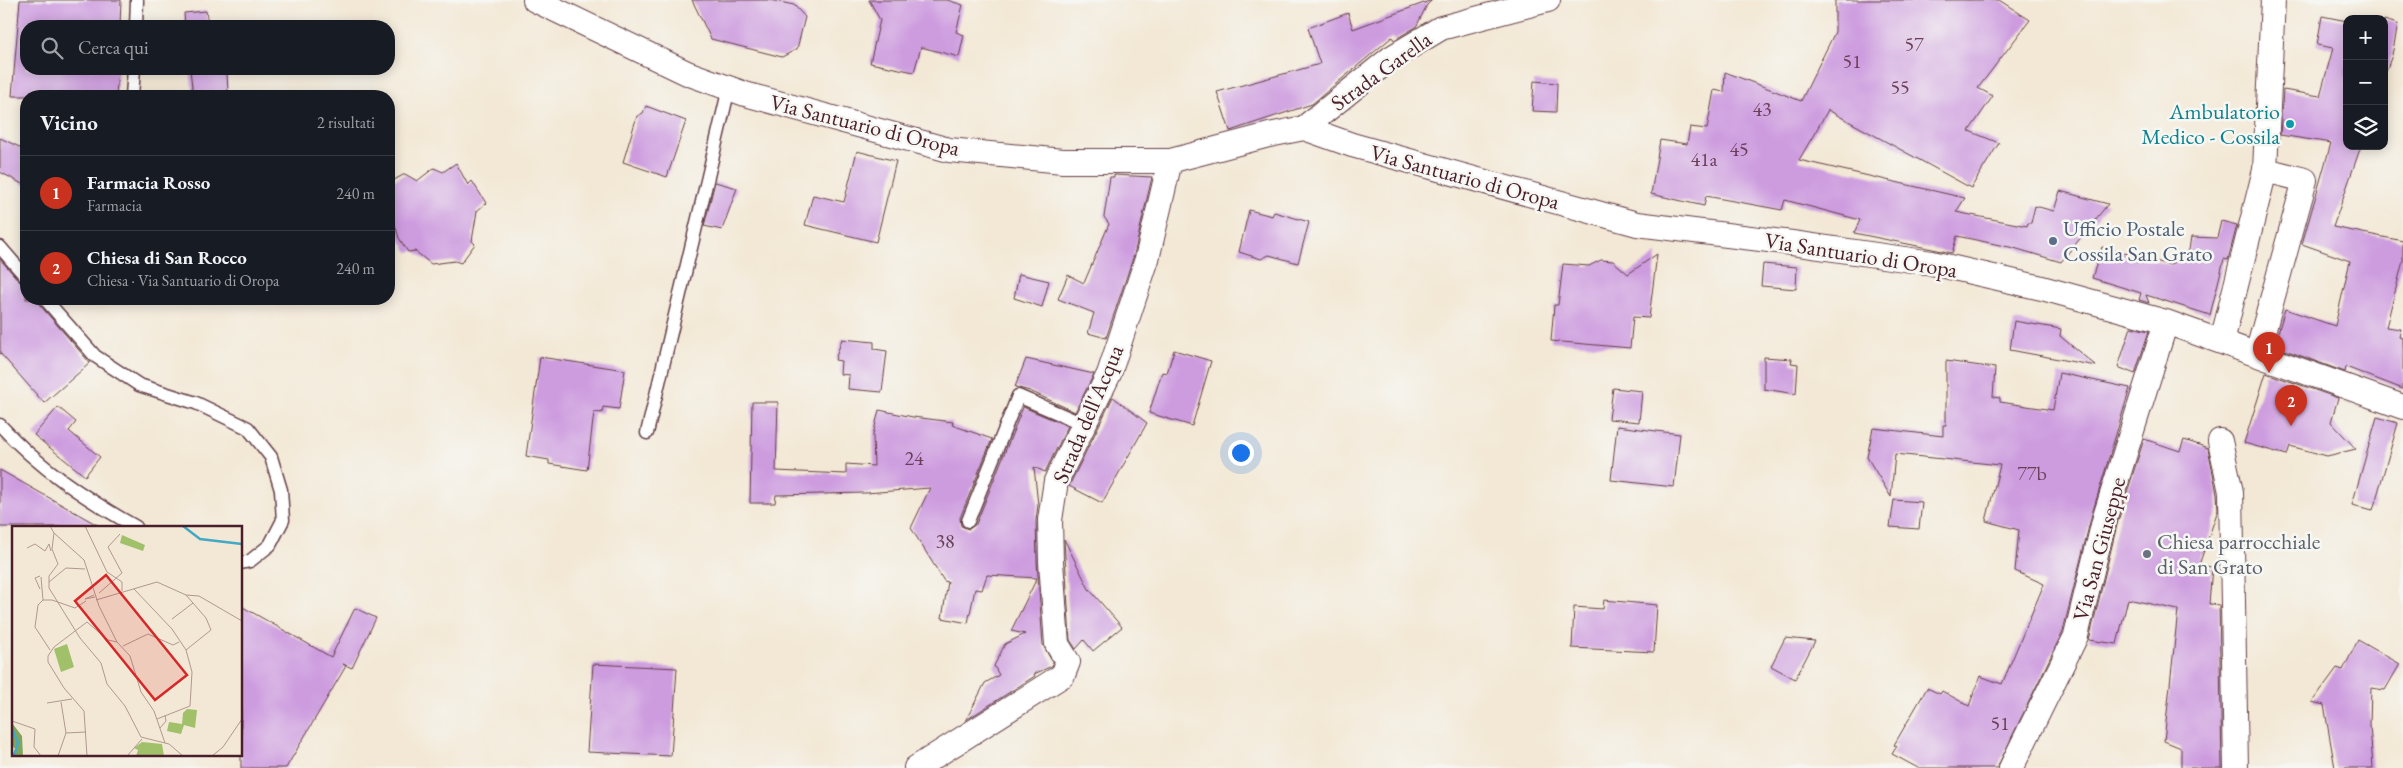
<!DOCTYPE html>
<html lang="it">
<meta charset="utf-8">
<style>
body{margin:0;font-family:"EB Garamond",serif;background:#20242c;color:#f1f3f6}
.controls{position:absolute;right:15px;top:15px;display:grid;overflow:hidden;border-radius:10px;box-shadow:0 2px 12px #0003}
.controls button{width:45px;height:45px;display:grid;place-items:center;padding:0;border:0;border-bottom:1px solid #363941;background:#171b24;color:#f1f3f6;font:25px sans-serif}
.you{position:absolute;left:1240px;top:452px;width:18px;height:18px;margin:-12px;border:4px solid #fff;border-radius:50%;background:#1a73e8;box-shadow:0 0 0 8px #1a73e833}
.badge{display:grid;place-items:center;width:32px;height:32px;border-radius:50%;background:#c8321e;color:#fff;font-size:16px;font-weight:700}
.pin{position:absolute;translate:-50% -41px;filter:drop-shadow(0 1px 2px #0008)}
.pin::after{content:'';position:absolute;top:26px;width:18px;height:15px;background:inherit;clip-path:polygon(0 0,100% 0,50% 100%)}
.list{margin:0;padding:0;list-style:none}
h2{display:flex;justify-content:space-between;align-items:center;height:65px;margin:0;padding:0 20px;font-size:21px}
h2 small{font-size:16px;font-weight:400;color:#9ea1a6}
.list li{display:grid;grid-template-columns:32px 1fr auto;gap:15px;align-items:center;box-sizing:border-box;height:75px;padding:0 20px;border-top:1px solid #363941}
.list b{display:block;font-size:19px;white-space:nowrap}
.list p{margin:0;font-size:16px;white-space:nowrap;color:#9ea1a6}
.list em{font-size:16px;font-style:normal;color:#9ea1a6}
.icon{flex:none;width:28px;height:28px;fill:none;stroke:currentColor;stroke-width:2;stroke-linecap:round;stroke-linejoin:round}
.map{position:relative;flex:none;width:2403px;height:768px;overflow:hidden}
.search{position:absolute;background:#171b24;box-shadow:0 2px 12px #0003;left:20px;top:20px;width:375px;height:55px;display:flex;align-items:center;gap:12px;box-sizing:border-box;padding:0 18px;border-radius:20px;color:#9ea1a6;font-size:19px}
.panel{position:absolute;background:#171b24;box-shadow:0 2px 12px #0003;left:20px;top:90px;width:375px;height:215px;border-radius:20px}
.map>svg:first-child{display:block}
.building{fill:#cd9cdf}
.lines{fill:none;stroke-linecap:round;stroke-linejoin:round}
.service-casing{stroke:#633d44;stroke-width:15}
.minor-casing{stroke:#633d44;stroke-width:26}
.service{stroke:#fff;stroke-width:12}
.minor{stroke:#fff;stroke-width:24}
.culture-dot{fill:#0f9aa8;stroke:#f6f6f2;stroke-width:2}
.service-dot{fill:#5c6f8a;stroke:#f6f6f2;stroke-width:2}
.worship-dot{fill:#6b7280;stroke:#f6f6f2;stroke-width:2}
.labels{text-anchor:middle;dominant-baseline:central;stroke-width:5;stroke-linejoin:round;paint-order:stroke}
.number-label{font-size:20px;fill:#6b3e58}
.street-label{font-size:22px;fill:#4a1f2b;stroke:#f6f6f2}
.culture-label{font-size:22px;fill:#0d838f;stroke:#f6f6f2;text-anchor:end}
.service-label{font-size:22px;fill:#4e5e75;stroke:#f6f6f2;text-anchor:start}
.worship-label{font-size:22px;fill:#5b616d;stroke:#f6f6f2;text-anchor:start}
.inset-river{fill:none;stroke:#44a9c4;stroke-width:2.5}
.inset-road{fill:none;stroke:#af9891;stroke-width:1}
.view{fill:#d62828;fill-opacity:0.15;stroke:#d62828;stroke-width:2.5}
.inset-edge{fill:none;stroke:#4a1f2b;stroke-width:2.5}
</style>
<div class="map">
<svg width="2403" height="768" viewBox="0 0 2403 768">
<rect width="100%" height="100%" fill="#f6f6f2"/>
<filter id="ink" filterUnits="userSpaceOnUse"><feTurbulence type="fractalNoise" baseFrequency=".02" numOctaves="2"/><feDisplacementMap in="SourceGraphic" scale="10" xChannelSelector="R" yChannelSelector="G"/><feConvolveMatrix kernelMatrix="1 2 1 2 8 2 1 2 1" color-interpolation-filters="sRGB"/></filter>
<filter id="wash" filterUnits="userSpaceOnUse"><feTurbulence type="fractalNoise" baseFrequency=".0096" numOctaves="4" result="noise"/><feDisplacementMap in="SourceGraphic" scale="20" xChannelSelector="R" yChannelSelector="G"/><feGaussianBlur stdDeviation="1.12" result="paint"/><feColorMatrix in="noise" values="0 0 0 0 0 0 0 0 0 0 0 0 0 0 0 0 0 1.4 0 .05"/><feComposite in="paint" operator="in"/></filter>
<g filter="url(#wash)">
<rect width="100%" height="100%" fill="#f3e8d5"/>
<g id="blocks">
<!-- building -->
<path class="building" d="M20,0H121L120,26H26V69H118L116,96H12Z
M692,0H770L794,5L805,17L797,49L782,57L711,39Z
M869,0H947L963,5L956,32L964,35L959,57L921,47L914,72L870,63L880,20Z
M1432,0L1427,5L1416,27L1394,40L1392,37L1312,104L1230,131L1217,92L1320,64L1308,28L1348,13L1353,29Z
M1835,0H1999L2030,20L1978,88L1993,96L1969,131L1999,143L1971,188L1828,110L1799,160L1965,198L1956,212L2027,226L2028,223H2031L2035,206L2054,211L2060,191L2108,204L2061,262L2014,248L1957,236L1952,253L1854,233L1860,220L1785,200L1782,210L1706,196L1704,206L1651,194L1660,140L1687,144L1690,127L1707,129L1714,90L1724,92L1725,72L1801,101L1835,32Z
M206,11L208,24L216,26H185L184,13Z
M2322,16L2347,21V146H2361L2333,227L2403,241V261L2386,327L2401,329L2399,337L2403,338V389L2346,367L2345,372L2274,346L2285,309L2335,326L2350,261L2302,244L2331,143L2280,135L2283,90L2320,96L2333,48L2317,45Z
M2384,20L2398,24L2392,55L2384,77Z
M190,69H234L236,72L227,74L228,92L193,96Z
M1534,81L1557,83L1556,112L1532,111Z
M646,106L686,121L667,177L623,162L637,116L643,113Z
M0,138L26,150V186L0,172Z
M857,151L896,161L876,242L805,225L813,195L844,202Z
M456,163L468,185L472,181L486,203L477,211L472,241L475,244L461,263L455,261L431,264L415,251L408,252L399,238L392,215L393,205L390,187L394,180L405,174L417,181L434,168L443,172Z
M1114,175L1152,177L1134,255L1106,338L1088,333L1094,313L1058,299L1068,275L1084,283L1109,224L1104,217L1110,177H1114Z
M715,182L737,188L722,230L704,226Z
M1249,210L1272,216L1274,212L1309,222L1298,263L1269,255L1261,259L1239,252Z
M2221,221L2237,225L2228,260L2224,259L2210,315L2146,295L2149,303L2139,300L2141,293L2092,278L2102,247L2170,265L2189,250L2191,237L2217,238Z
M1657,254L1649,318L1633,317L1630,348L1551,341L1554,305H1558L1563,264L1589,266L1601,260L1613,261L1628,274Z
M0,259L20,282L26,286V299H37L39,304L90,363L44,403L0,353Z
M1763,264L1797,267L1796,289L1761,286Z
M1019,274L1049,281L1042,307L1014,298Z
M2014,321L2061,329L2060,336L2096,366L2010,350Z
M2131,327L2149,331L2135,374L2118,367Z
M842,339L874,342V349L887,351L882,392L848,389L849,375L840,374L841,361L835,360Z
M1174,350L1211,361L1192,426L1149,413L1162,372L1167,373Z
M540,357L625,370L619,409L603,407L602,413L594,412L587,470L549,464V460L526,456Z
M1764,357L1792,359L1791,363L1798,364L1796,394L1764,389Z
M1026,359L1094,374L1075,412L1030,391L1015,387Z
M1946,361L1995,368L1993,397L2000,398V402L2053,410L2059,373L2130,388L2092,514L2063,631L1997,768H1918L1892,754L1897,746L1894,745L1927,688L1940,694L1942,691L1969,706L1980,676L2002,684L2044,584L2015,571L2019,530L1986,521L2000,465L1895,454L1891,497L1867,457L1873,428L1943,436V425H1946Z
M2266,373L2338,398L2331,422L2356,449L2327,456L2290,446L2287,455L2244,443Z
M1613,388L1642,391L1639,422L1609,419Z
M1113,397L1147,423L1102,503L1069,486Z
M752,402H778L776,471L846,474V464L874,466L873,435L879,410L913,417L953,422L952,425L992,439L960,518L961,526L969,529L976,524L1023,407L1068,426L1045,472L1034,467L1038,505L1036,520L1037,562L1043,645L1053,663L1052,666L1034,674L1035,676L966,720L985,683L999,675L994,666L1005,644L1025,634L1011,631L1037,578L987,575L982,590L975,589L968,623L942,618L948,582L944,581L911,528L930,488L866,493L776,495L775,503H750Z
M58,407L76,422L69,431L100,457L85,476L34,435Z
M2377,417L2398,423L2373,510L2352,505Z
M1617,426L1680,434L1674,487L1611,480Z
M2144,439L2180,451L2184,440L2208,448L2217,494L2218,510L2199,565L2212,567L2209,604L2219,605L2222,768H2181V748L2164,741L2178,610L2128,599L2117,644L2089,640L2118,521Z
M0,470L101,527H0Z
M1894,500L1922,502L1919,529L1890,527Z
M1064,539L1089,589L1122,627L1093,651L1084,640L1076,649L1070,640Z
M1604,600L1657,605L1654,652L1572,648L1574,607L1603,609Z
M241,606L331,657L355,608L376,618L352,668L343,664L346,666L286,768H241Z
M1785,638L1815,641L1795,679L1771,666Z
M2358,640L2400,664L2385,690L2371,688L2370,725L2373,768H2335L2324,705L2312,702L2337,668L2343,670Z
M593,664L677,668L671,756L587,752Z"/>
</g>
</g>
<g filter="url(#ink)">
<use href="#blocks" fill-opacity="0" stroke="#633d44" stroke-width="1"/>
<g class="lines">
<defs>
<path id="service" d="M136,26L137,0
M132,96L134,69
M0,247L26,277
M45,299L95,356L139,385L196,403L248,428L271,457L281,490L283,520L270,545L250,561L241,563
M0,425C39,468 86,499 136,527
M647,433L729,88
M968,521L1018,396L1083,424"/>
<path id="minor" d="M535,0L687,73L745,94L949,150L1063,161H1170L1269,135L1304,128L1352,145L1637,224L1792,243L1932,263L2042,288L2166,322L2403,407
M1304,128L1391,58L1441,28L1548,0
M2265,170L2273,0
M2222,341L2265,170L2305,180L2257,354
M2220,441L2231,492L2236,768
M916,768L1063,675L1068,662L1057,644L1051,562L1050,520L1056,481L1109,374L1147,259L1170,161
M2011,768L2076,636L2105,517L2166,322"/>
</defs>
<!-- service casing -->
<use href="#service" class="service-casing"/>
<!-- minor casing -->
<use href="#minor" class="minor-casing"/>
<!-- service -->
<use href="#service" class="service"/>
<!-- minor -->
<use href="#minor" class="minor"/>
</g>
</g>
<!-- markers -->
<circle class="culture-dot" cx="2290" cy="124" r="5"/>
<circle class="service-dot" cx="2053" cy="241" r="5"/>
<circle class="worship-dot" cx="2147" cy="554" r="5"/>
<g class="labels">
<!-- number labels -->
<g class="number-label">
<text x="1914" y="44">57</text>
<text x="1852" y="61">51</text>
<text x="1900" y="87">55</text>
<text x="1762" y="109">43</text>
<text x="1739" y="149">45</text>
<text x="1704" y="159">41a</text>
<text x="914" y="458">24</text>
<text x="2032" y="473">77b</text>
<text x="945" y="541">38</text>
<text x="2000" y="723">51</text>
</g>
<!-- street labels -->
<g class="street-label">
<text transform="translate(1381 71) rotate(-36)">Strada Garella</text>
<text transform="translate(865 125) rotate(14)">Via Santuario di Oropa</text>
<text transform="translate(1465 177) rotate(15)">Via Santuario di Oropa</text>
<text transform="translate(1861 255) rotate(9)">Via Santuario di Oropa</text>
<text transform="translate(1088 414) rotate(-67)">Strada dell'Acqua</text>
<text transform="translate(2099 549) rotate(-75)">Via San Giuseppe</text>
</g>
<!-- culture labels -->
<g class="culture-label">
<text x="2280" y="111">Ambulatorio<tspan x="2280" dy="25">Medico - Cossila</tspan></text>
</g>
<!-- service labels -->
<g class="service-label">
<text x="2063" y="228">Ufficio Postale<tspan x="2063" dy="25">Cossila San Grato</tspan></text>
</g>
<!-- worship labels -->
<g class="worship-label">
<text x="2157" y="541">Chiesa parrocchiale<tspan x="2157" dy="25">di San Grato</tspan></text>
</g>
</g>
<!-- overview -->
<g transform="translate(12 526)">
<rect width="230" height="230" fill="#f3e8d5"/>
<path d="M110,9L133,19L131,25L108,17ZM55,118L62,141L49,146L42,123ZM175,183L185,184L183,202L172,199L169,208L155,205L157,196L170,198L171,187ZM130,216L150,218L152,230H124L126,224L122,222Z" fill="#a0c069"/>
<path d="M0,197L10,210L11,230H0L3,223L0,219Z" fill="#80a65d"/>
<path class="inset-river" d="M171,0L188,13L230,18M0,202L6,217L2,230"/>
<path class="inset-road" d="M38,0L42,7L40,23L46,38L37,50V62L68,112L89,137L95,158L113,180L129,211L157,218L171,230M73,0L95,46L110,56V65M42,7L72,34L87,80L105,116L118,130L129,166L142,185L153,217M15,22L23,18L33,25L37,18L39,25M28,50L23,52L28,63M29,51L31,74M37,56L54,42L73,43M122,63L160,103L174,124L180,146L178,180L145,193M87,67L110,47L96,21L108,8M82,69L73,73L83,71M84,74L145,56L174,69L187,70L230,95M160,93L181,77M111,120L136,108L161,119L167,116M38,124L23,101L26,79L31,74H40L63,82L74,75M174,124L199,104L194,92L174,69M35,177L60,173M0,195L23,203L22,221L29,230M148,202L154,195L153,189M54,207L74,206M46,230L54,207L49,176M75,230L72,185L52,162L36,136V130L42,121L75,96L96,114L105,116M115,230L130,213M200,230L211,221L230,193"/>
<path class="view" d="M94,49L175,149L143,174L63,75Z"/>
<rect width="230" height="230" class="inset-edge"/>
</g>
</svg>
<div class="controls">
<button>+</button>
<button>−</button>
<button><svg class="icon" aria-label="layers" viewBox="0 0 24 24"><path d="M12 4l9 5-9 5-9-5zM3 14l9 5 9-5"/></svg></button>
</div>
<div class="you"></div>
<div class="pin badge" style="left:2269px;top:373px">1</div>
<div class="pin badge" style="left:2291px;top:426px">2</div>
<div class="search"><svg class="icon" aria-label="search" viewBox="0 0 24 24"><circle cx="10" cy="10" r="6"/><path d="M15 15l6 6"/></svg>Cerca qui</div>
<section class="panel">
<h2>Vicino<small>2 risultati</small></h2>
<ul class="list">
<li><span class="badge">1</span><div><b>Farmacia Rosso</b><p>Farmacia</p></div><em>240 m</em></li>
<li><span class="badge">2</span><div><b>Chiesa di San Rocco</b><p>Chiesa · Via Santuario di Oropa</p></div><em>240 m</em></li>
</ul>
</section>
</div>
